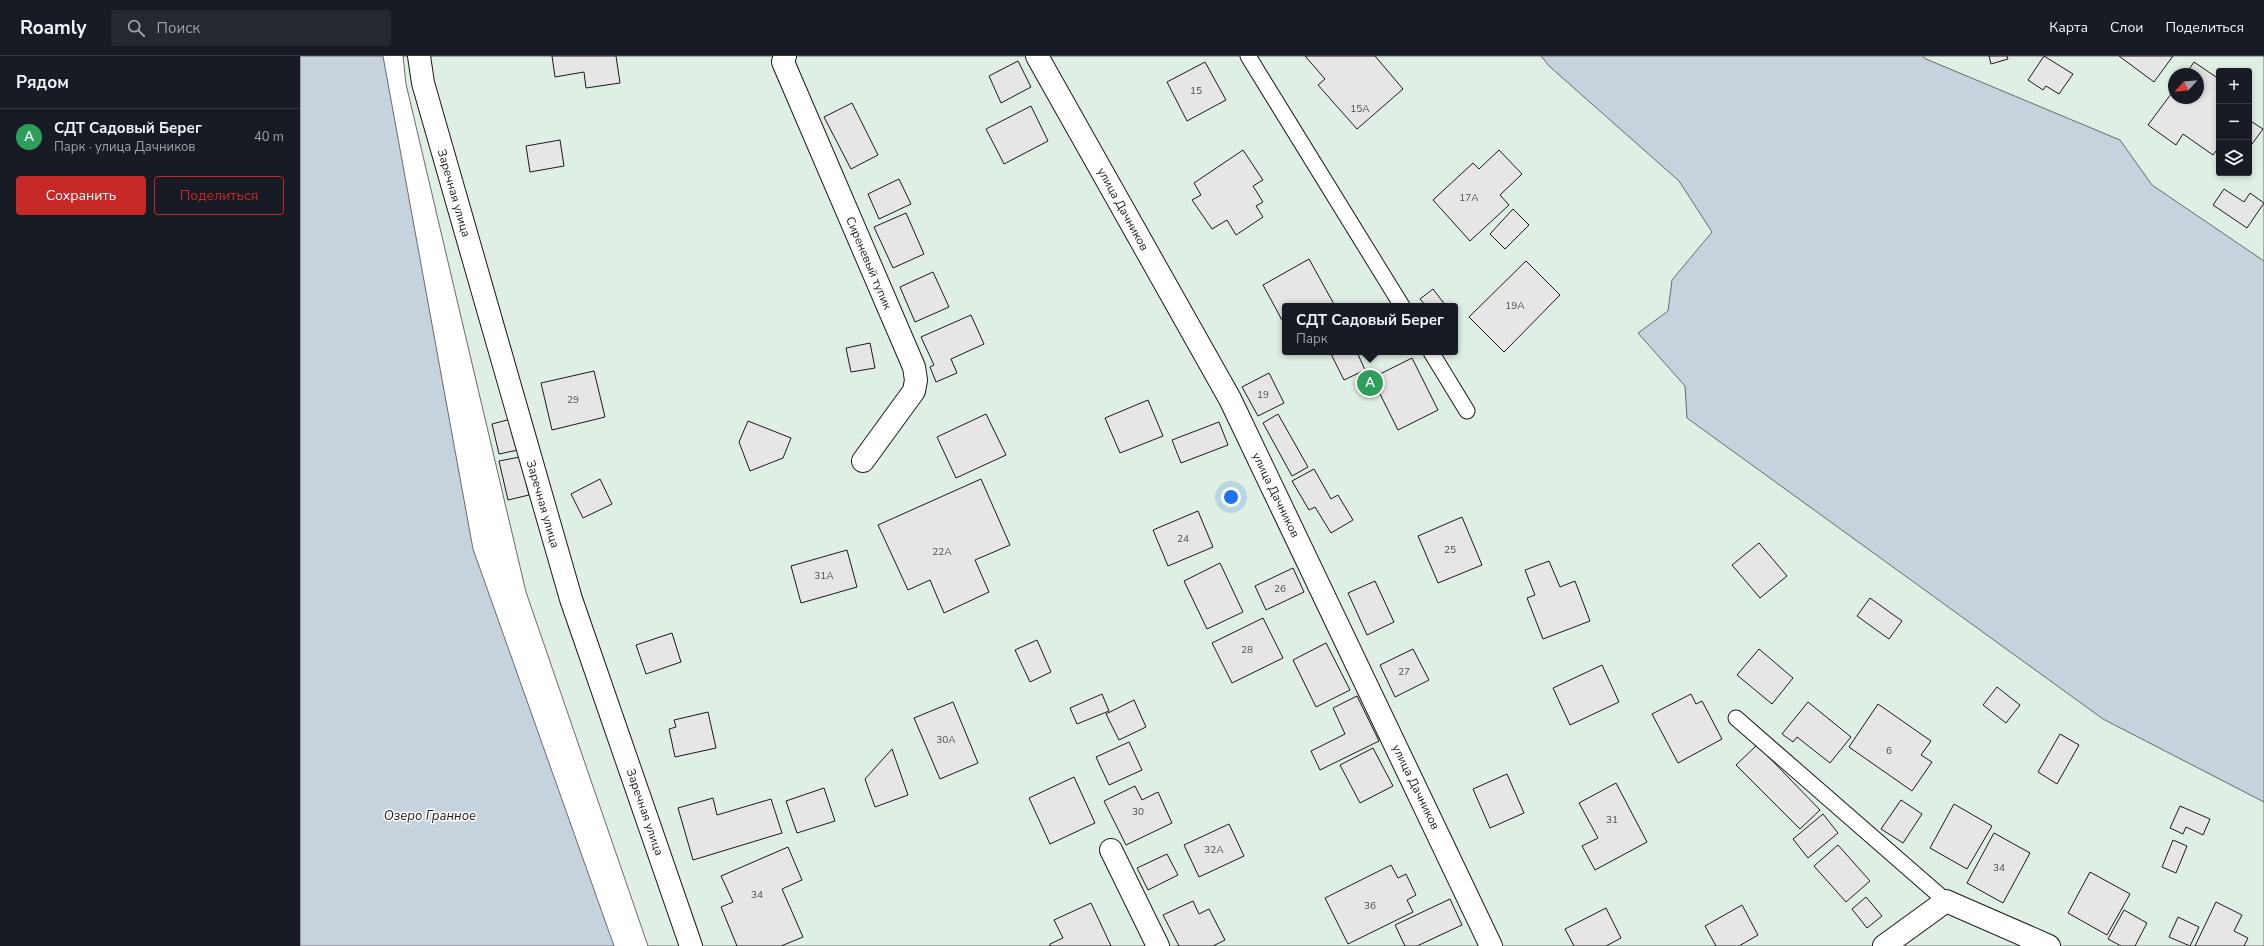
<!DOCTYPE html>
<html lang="ru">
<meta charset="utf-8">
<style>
body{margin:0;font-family:"Nunito Sans",sans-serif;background:#242831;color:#f1f3f6}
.controls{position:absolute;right:12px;top:12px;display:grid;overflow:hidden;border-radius:4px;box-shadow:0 2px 6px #0003}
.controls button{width:36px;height:36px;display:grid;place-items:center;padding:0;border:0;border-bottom:1px solid #363941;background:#171b24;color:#f1f3f6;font:20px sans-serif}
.compass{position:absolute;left:1868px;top:12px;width:36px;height:36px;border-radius:50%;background:#171b24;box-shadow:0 2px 6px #0003;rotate:244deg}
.you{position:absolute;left:931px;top:441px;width:14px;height:14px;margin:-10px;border:3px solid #fff;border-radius:50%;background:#1a73e8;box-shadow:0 0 0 6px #1a73e833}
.badge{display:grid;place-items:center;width:26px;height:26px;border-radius:50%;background:#c62828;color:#fff;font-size:13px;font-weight:700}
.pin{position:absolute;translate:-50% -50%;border:2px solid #fff;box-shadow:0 1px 4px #0006}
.popup{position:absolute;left:982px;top:247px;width:176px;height:52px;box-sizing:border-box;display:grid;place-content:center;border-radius:4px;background:#171b24;filter:drop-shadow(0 1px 3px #0005);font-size:13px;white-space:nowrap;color:#9ea1a6}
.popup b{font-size:15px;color:#f1f3f6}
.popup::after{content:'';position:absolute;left:50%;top:100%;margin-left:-8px;border:8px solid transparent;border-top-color:#171b24}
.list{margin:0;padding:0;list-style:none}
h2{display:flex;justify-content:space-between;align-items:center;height:52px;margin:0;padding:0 16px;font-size:17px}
h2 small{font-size:13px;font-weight:400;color:#9ea1a6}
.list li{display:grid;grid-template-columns:26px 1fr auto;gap:12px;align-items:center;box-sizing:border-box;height:56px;padding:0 16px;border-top:1px solid #363941}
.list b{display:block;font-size:15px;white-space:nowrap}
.list p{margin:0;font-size:13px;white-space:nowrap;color:#9ea1a6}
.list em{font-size:13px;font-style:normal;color:#9ea1a6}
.actions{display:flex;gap:8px;padding:12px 16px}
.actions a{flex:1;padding:9px 0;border:1px solid #c62828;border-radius:4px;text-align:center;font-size:14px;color:#c62828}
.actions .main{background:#c62828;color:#fff}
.icon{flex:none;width:22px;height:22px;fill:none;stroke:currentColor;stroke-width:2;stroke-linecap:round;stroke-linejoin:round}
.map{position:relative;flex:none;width:1964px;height:890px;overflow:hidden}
header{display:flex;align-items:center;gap:24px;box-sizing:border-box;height:56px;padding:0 20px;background:#171b24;border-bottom:1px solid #363941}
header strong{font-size:19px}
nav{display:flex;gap:22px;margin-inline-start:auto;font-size:14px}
.search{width:280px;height:36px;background:#242831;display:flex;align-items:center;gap:10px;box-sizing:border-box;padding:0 14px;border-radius:4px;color:#9ea1a6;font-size:15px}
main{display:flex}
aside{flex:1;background:#171b24}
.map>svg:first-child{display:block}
.green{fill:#e0efe3;stroke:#6a6a6a;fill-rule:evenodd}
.water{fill:#c6d2dc;stroke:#6a6a6a}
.building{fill:#e6e6e6;stroke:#1a1a1a}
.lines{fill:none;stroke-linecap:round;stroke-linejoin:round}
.service-casing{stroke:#1a1a1a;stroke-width:17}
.minor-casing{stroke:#1a1a1a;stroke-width:24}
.service{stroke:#fff;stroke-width:15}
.minor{stroke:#fff;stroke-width:22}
.labels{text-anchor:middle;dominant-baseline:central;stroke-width:3;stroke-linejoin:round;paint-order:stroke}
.number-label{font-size:10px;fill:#4d4d4d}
.street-label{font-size:12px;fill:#1a1a1a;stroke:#fff}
.water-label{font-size:13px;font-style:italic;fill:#1a1a1a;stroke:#fff}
</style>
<header>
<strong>Roamly</strong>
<div class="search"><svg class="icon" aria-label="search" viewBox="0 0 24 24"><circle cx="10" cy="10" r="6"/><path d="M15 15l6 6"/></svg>Поиск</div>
<nav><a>Карта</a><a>Слои</a><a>Поделиться</a></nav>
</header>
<main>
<aside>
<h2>Рядом<small></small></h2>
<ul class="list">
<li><span class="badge" style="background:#2e9e5b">A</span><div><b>СДТ Садовый Берег</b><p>Парк · улица Дачников</p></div><em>40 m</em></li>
</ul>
<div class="actions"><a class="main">Сохранить</a><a>Поделиться</a></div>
</aside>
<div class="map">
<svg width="1964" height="890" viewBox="0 0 1964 890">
<rect width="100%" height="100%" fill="#fff"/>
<!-- green -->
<path class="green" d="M103,0H1964V890H348L226,536L106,28ZM1919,15H1949V117H1919ZM1874,18H1898V42H1874ZM985,250H1155V296H985Z"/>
<!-- water -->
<path class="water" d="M0,0H83L173,493L314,890H0Z
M1241,0H1622L1626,3L1820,84L1852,129L1964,205V746L1803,663L1387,362L1385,330L1338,277L1368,255L1372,224L1412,176L1379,125L1249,10Z"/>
<!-- building -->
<path class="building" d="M252,0H316L320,27L286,32L284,16L255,21Z
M1005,0H1075L1103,33L1057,73L1018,29L1025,23Z
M1689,0H1707L1708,3L1691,8Z
M1744,0L1773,18L1759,38L1746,30L1743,34L1728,24Z
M1819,0H1873L1854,26Z
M718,5L731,31L701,47L689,20Z
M905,6L926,44L887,65L867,26Z
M1894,6L1919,23V91L1913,99L1883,78L1876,89L1848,69L1874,34V42H1898V18H1886Z
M552,47L578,99L551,113L524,61Z
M731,50L748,85L704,108L686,73Z
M1949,64L1963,73L1952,88L1949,86Z
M260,84L264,110L230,116L226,90Z
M943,94L963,124L953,130L963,146L956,150L963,161L936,179L927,164L912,173L892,144L901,139L894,127Z
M1199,94L1222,118L1200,139L1209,149L1170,185L1133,144L1173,107L1179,113Z
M599,123L611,148L579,163L568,138Z
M1924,133L1944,146L1950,137L1964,147L1947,172L1913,149Z
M1213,153L1229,169L1205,193L1190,178Z
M606,157L624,198L593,212L574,171Z
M1009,203L1035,250H985V262L982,264L963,229Z
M1226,205L1260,239L1204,296L1169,261Z
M633,216L649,251L615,266L600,231Z
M1133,233L1146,250H1126L1120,243Z
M671,259L684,288L651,303L657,317L636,326L630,311L634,309L621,281Z
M570,287L575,312L551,316L546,292Z
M1036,296H1057L1065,314L1044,324L1031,298Z
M1112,302L1138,354L1098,374L1072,322Z
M294,315L305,361L252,374L241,327Z
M969,317L984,347L958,360L942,331Z
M848,344L863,380L820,397L805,362Z
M686,358L706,399L656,422L637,381Z
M978,358L1008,411L992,420L963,367Z
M211,363L218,394L199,398L192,368Z
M448,365L491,382L483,402L450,415L439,386Z
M919,366L928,389L881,407L872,384Z
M220,401L229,439L208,444L199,405Z
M1014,413L1031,443L1038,439L1053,464L1031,477L1015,451L1009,454L992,425Z
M300,423L312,448L283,462L271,438Z
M681,423L710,489L675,504L689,536L644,557L630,524L608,534L578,469Z
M898,455L913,491L868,510L853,474Z
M1162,461L1182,509L1138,527L1118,480Z
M1459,487L1487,520L1460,542L1432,509Z
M547,494L557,531L501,547L491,510Z
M1249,505L1260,531L1275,525L1290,565L1243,583L1227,542L1235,539L1225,514Z
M920,507L943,556L907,573L884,525Z
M993,512L1004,536L966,554L955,530Z
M1075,525L1094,566L1067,579L1048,537Z
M1570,542L1602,565L1589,583L1557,560Z
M963,562L983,602L932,627L912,587Z
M372,577L381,606L346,618L336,589Z
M737,584L751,616L730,626L715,594Z
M1026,587L1050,634L1016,651L993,604Z
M1113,593L1129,624L1095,641L1080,609Z
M1459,593L1493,622L1472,648L1437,619Z
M1302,609L1319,646L1270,669L1253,632Z
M1697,631L1720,649L1706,667L1683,649Z
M802,638L809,655L777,668L770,652Z
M1391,638L1396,648L1402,645L1422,683L1378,707L1352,658Z
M1057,640L1079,685L1020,714L1011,695L1045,678L1033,652Z
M834,644L846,671L819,684L806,658Z
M653,646L678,707L640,723L614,662Z
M1508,646L1551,681L1530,707L1497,681L1493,686L1482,678Z
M1578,648L1631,685L1621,699L1632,706L1612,735L1549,691Z
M408,656L416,692L375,701L369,673L376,671L374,664Z
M1760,678L1779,689L1757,728L1738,716Z
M829,686L842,714L809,729L796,701Z
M1457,689L1520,754L1500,773L1436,709Z
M1073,692L1093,730L1060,747L1040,709Z
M592,693L608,739L575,751L565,723Z
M1207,718L1224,757L1190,772L1173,733Z
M774,721L795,767L750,788L729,742Z
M1316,727L1347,786L1295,814L1282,790L1298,782L1279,747Z
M835,730L842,744L858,736L872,767L826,789L804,745Z
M524,732L535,765L497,777L486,745Z
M413,742L417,759L471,743L482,777L393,804L378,752Z
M1601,744L1622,758L1603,787L1581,773Z
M1654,748L1692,770L1667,813L1630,792Z
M1880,750L1910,763L1903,779L1886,771L1883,778L1870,772Z
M1523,758L1538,777L1508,802L1493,783Z
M929,768L944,800L899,821L884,789Z
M1694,777L1730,797L1703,847L1667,827Z
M1873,784L1887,790L1876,817L1862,811Z
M1538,789L1570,825L1546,846L1514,810Z
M488,791L502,824L482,833L503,881L481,890H437L421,851L433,846L421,820Z
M867,798L878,819L848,834L837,812Z
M1091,809L1098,822L1106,818L1116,839L1107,844L1113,856L1048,888L1025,842Z
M1790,816L1830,838L1807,879L1768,857Z
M1566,841L1582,860L1567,872L1552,853Z
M1150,843L1162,869L1117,890H1105L1095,869Z
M893,845L899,858L909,853L925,884L913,890H879L863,859Z
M1916,846L1942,859L1934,875L1948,882L1944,890H1895Z
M791,847L811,890H750V888L763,882L754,864Z
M1442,849L1458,879L1439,890H1416L1405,870Z
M1306,852L1321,882L1306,890H1274L1265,873Z
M1824,854L1847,867L1835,890H1821L1808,883Z
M1878,861L1899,871L1890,890L1869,881Z"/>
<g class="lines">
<defs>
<path id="service" d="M948,0L1102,250
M1131,296L1167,355
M1436,662L1646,845"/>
<path id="minor" d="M119,0L123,27L271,543L391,890
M485,0L483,6L614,311L616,324L614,335L563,405
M737,0L930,343L1191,890
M811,794L858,890
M1584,890L1646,845L1749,890"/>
</defs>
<!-- service casing -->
<use href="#service" class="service-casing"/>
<!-- minor casing -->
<use href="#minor" class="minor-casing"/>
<!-- service -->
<use href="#service" class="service"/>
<!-- minor -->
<use href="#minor" class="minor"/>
</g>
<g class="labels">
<!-- number labels -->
<g class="number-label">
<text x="896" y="35">15</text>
<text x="1060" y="53">15А</text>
<text x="1169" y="142">17А</text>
<text x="1215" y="250">19А</text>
<text x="963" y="339">19</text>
<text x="273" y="344">29</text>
<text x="883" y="483">24</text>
<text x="1150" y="494">25</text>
<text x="642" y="496">22А</text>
<text x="524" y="520">31А</text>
<text x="980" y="533">26</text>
<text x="947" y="594">28</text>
<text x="1104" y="616">27</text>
<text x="646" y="684">30А</text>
<text x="1589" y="695">6</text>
<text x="838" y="756">30</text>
<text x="1312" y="764">31</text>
<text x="914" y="794">32А</text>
<text x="1699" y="812">34</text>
<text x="457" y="839">34</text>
<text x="1070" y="850">36</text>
</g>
<!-- street labels -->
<g class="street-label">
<text transform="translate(154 137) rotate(74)">Заречная улица</text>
<text transform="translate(823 153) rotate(61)">улица Дачников</text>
<text transform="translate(569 207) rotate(67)">Сиреневый тупик</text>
<text transform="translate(976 439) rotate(64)">улица Дачников</text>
<text transform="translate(243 448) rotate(74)">Заречная улица</text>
<text transform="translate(1116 731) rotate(64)">улица Дачников</text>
<text transform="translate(345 756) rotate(71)">Заречная улица</text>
</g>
<!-- water labels -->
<g class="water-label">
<text x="130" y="760">Озеро Гранное</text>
</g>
</g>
</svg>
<div class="controls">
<button>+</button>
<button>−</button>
<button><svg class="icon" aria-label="layers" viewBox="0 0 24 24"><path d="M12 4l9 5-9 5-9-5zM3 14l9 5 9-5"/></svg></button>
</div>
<svg class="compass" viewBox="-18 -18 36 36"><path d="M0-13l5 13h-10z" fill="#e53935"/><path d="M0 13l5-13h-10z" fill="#9ea1a6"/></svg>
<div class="you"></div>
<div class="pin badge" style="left:1070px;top:327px;background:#2e9e5b">A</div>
<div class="popup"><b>СДТ Садовый Берег</b>Парк</div>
</div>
</main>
